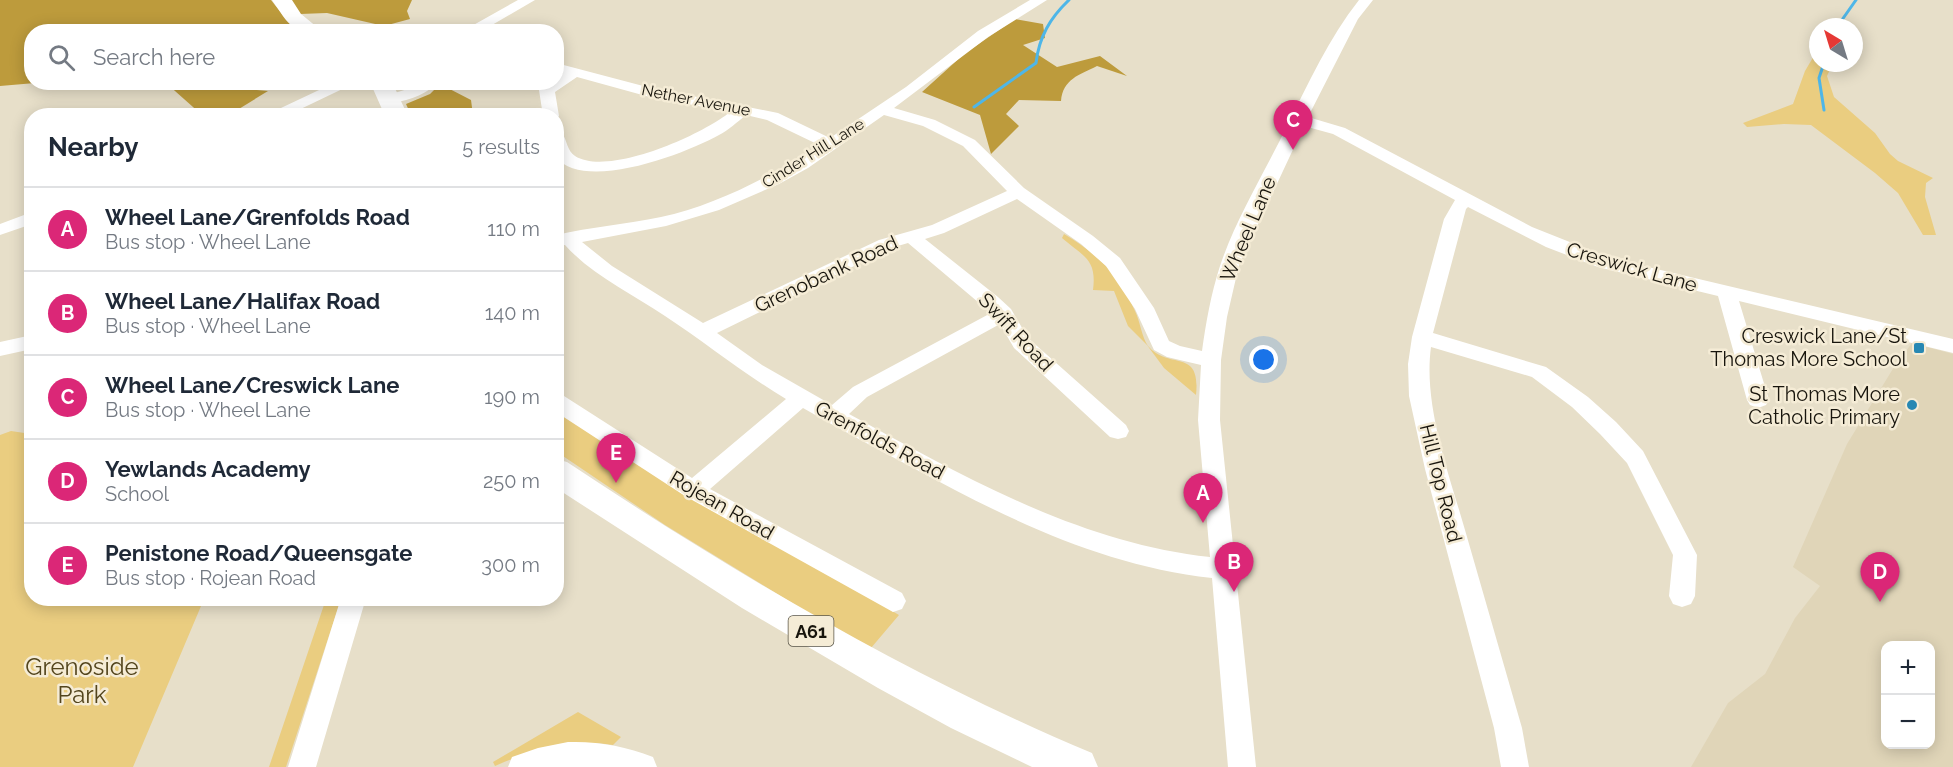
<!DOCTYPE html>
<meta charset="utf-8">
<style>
body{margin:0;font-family:Raleway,sans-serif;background:#f2f2f3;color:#1f2937}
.controls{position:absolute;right:18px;bottom:18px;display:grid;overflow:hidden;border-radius:12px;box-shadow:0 3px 15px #0003}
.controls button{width:54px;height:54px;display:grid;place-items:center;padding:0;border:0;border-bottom:2px solid #e0e1e3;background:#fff;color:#1f2937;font:30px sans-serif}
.compass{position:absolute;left:1809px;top:18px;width:54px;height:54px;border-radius:50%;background:#fff;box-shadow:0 3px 15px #0003;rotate:322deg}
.you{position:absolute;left:1264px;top:360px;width:21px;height:21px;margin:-15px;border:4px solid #fff;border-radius:50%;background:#1a73e8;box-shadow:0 0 0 9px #1a73e833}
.badge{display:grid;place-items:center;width:39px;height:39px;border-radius:50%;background:#db2777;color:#fff;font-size:20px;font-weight:700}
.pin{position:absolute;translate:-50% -50px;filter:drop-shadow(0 2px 3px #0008)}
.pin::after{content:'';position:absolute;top:32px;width:21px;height:18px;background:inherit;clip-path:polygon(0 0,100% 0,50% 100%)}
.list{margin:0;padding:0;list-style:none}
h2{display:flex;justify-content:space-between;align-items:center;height:78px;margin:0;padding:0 24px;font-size:26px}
h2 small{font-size:20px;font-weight:400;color:#747a83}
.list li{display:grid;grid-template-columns:39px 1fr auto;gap:18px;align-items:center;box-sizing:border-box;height:84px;padding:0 24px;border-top:2px solid #e0e1e3}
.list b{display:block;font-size:22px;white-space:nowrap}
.list p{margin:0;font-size:20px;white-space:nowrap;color:#747a83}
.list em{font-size:20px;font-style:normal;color:#747a83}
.icon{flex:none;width:33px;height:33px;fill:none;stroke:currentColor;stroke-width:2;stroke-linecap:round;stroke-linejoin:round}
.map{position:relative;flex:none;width:1953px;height:767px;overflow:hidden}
.search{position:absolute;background:#fff;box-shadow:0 3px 15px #0003;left:24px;top:24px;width:540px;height:66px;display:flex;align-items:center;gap:15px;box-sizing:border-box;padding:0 21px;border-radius:24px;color:#747a83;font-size:22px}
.panel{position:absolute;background:#fff;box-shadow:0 3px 15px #0003;left:24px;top:108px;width:540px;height:498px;border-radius:24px}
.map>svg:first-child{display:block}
.built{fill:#e0d5b8;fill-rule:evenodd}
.green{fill:#eacd80}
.forest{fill:#bd9b3c}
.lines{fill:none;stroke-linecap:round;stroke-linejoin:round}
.stream{stroke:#4eb6e8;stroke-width:3}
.minor{fill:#fff;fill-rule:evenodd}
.highway{fill:#fff;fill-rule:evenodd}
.poi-dot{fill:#2888b3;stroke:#f5ecd6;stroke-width:2}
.labels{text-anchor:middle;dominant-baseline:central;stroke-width:5;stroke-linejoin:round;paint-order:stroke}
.far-street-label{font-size:16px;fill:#18150d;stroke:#f5ecd6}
.shield{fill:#f5ecd6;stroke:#5a5649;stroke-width:1.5}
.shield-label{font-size:18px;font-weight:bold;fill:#18150d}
.street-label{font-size:20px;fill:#18150d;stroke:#f5ecd6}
.poi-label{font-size:20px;fill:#18150d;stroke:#f5ecd6;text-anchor:end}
.near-park-label{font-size:24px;fill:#53451d;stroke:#f5ecd6}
</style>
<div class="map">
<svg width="1953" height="767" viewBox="0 0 1953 767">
<rect width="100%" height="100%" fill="#e7dfc9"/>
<!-- built -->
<path class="built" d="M1912,343L1953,354V767H1691L1728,703L1765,674L1795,618L1820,586L1793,567L1847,444L1894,367ZM1886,646H1930V744H1886Z"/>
<!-- green -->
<path class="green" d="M1818,49V63H1833L1827,76L1834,97L1875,133L1890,154L1898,161L1933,178L1926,183L1925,197L1936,235H1923L1898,193L1875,173L1811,125L1784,124L1747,127L1743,123L1793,104L1805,71Z
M1064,234C1098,254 1119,275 1135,311C1140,321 1142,338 1148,346C1170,371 1201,347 1196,395L1164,368L1147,345L1128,326L1114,291L1093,290C1097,259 1084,257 1062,238Z
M556,403L596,437L899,615L871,648L844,635L665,525L557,452Z
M11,431L31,434L32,598L204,599L133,767H0V435Z
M326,599H341L286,767H269Z
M578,712L621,737L613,745C575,738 531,750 495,766L493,762Z"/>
<!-- forest -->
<path class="forest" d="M0,0H271L286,19L303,31L32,32V82L35,83L0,86Z
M289,0H412L407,11L410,19L384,26L327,13L300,14Z
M1015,19L1043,24L1045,38L1023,45L1057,67L1100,56L1127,76L1097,66C1079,75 1063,79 1061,101L1019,100L1006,114L1019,126L991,154L980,115L922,92L964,54Z
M166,83H230L222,87L268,91L229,115H202Z
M440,84L471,100L473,115H411L406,104L430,94Z"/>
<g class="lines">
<!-- stream -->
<path class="stream" d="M1837,27L1856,0
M1824,63L1819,78L1824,110
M974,107L1036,63C1039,37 1050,18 1069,0"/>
<!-- minor -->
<path class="minor" d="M518,0H535L480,32H461Z
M1030,0H1047L988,37L894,108L935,120L975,140L1024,188L1093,236L1120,258L1154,308L1169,341L1180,346L1202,351C1206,322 1211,294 1220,266C1236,218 1265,172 1287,126C1308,84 1329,38 1359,0H1373L1358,19L1308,117L1345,128L1532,227L1610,258L1953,339V353L1739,301L1769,400L1766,405L1758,408L1750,405L1747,400L1718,296L1598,267L1546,247L1468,207L1466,209L1433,333L1546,367L1588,397L1616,422L1643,451L1697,555L1695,596L1691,604L1682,607L1673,604L1669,596L1673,555L1627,463L1600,434L1572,407L1532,377L1431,347C1423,405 1449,474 1465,530C1484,596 1503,662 1522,728L1529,767H1501L1494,728L1425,469L1409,396L1408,364L1412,337L1444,219L1455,200L1333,134L1304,126L1239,265L1227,317L1221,360L1220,420L1256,767H1228L1212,578C1105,566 1012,521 919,471C880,450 841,430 803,408L710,489L902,593L906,601L902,609L893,612L685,496L556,412V393L564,396L692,478L786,399C744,374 706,343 665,316C631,293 593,276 565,245H556V235C591,227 626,224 661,217C716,205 772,176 819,145L767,120L746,115C737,122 729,130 719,135C687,153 584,193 556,157V131L562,133C567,140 567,151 575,156C608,177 702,135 730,112L646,96L577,77L555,92L559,116L556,119V116H543L539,90L548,82H556V77L563,73L556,72V63L647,87L778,113L830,138L906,87L978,31ZM884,115L923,126L963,146L1007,191L932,225L879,240L703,323L612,266L582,242L666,226L719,210L779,184L808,168ZM1017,199L1081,244L1106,266L1135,309L1154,350L1167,357L1201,365L1198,420L1210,557C1079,543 963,476 849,414L867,397L1000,324L1014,348L1110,437L1118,439L1126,437L1129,431L1126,425L1028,338L1011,309L998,297L925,239L944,233ZM908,243L991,313L853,387L832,405L762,365L717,333L891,248Z
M336,82H357L286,116H264Z
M419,82H437C426,96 407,100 390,104L382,99L385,96L414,87Z
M32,212V224L0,235V224Z
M32,335V349L0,356V342Z
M341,598H366L316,767H288Z
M568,742C598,741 625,746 653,757L657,767H508L512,757L538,748Z"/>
<!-- highway -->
<path class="highway" d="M272,0H292L301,14L323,32C290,32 290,26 272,0Z
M370,82H392L408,116H385Z
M556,459L567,462C732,572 910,677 1092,753L1098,767H1032L951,728L878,688L742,608L556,488Z"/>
</g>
<!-- markers -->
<g class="poi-dot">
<rect x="1913" y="342" width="12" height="12" rx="3"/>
<circle cx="1912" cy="405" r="6"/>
</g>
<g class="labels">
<!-- far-street labels -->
<g class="far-street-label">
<text transform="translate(696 100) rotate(11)">Nether Avenue</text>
<text transform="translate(813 153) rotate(-32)">Cinder Hill Lane</text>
</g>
<!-- shield labels -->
<rect class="shield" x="788.5" y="616" width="45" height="30" rx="4.5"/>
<g class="shield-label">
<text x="811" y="631">A61</text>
</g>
<!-- street labels -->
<g class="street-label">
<text transform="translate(1248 229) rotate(-67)">Wheel Lane</text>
<text transform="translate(1632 267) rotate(16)">Creswick Lane</text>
<text transform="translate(826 274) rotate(-25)">Grenobank Road</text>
<text transform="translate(1016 332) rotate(47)">Swift Road</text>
<text transform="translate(880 440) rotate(28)">Grenfolds Road</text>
<text transform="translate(1441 483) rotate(76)">Hill Top Road</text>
<text transform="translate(722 505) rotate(30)">Rojean Road</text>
</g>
<!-- poi labels -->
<g class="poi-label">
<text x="1907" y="336">Creswick Lane/St<tspan x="1907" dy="23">Thomas More School</tspan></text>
<text x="1900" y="394">St Thomas More<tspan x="1900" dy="23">Catholic Primary</tspan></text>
</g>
<!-- near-park labels -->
<g class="near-park-label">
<text x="82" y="666">Grenoside<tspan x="82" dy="28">Park</tspan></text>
</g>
</g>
</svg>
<div class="controls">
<button>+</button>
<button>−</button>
</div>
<svg class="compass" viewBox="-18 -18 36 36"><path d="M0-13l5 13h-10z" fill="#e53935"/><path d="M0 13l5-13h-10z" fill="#747a83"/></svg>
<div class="you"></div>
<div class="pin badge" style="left:1203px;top:523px">A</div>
<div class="pin badge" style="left:1234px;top:592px">B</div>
<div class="pin badge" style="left:1293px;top:150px">C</div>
<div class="pin badge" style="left:1880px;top:602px">D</div>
<div class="pin badge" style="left:616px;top:483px">E</div>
<div class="search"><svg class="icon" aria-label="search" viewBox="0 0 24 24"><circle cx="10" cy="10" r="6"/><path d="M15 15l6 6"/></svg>Search here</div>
<section class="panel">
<h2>Nearby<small>5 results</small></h2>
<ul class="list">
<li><span class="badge">A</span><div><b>Wheel Lane/Grenfolds Road</b><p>Bus stop · Wheel Lane</p></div><em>110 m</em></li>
<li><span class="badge">B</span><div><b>Wheel Lane/Halifax Road</b><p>Bus stop · Wheel Lane</p></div><em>140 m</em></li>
<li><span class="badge">C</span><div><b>Wheel Lane/Creswick Lane</b><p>Bus stop · Wheel Lane</p></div><em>190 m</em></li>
<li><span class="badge">D</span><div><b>Yewlands Academy</b><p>School</p></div><em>250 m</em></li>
<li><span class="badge">E</span><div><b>Penistone Road/Queensgate</b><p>Bus stop · Rojean Road</p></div><em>300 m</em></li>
</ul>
</section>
</div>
